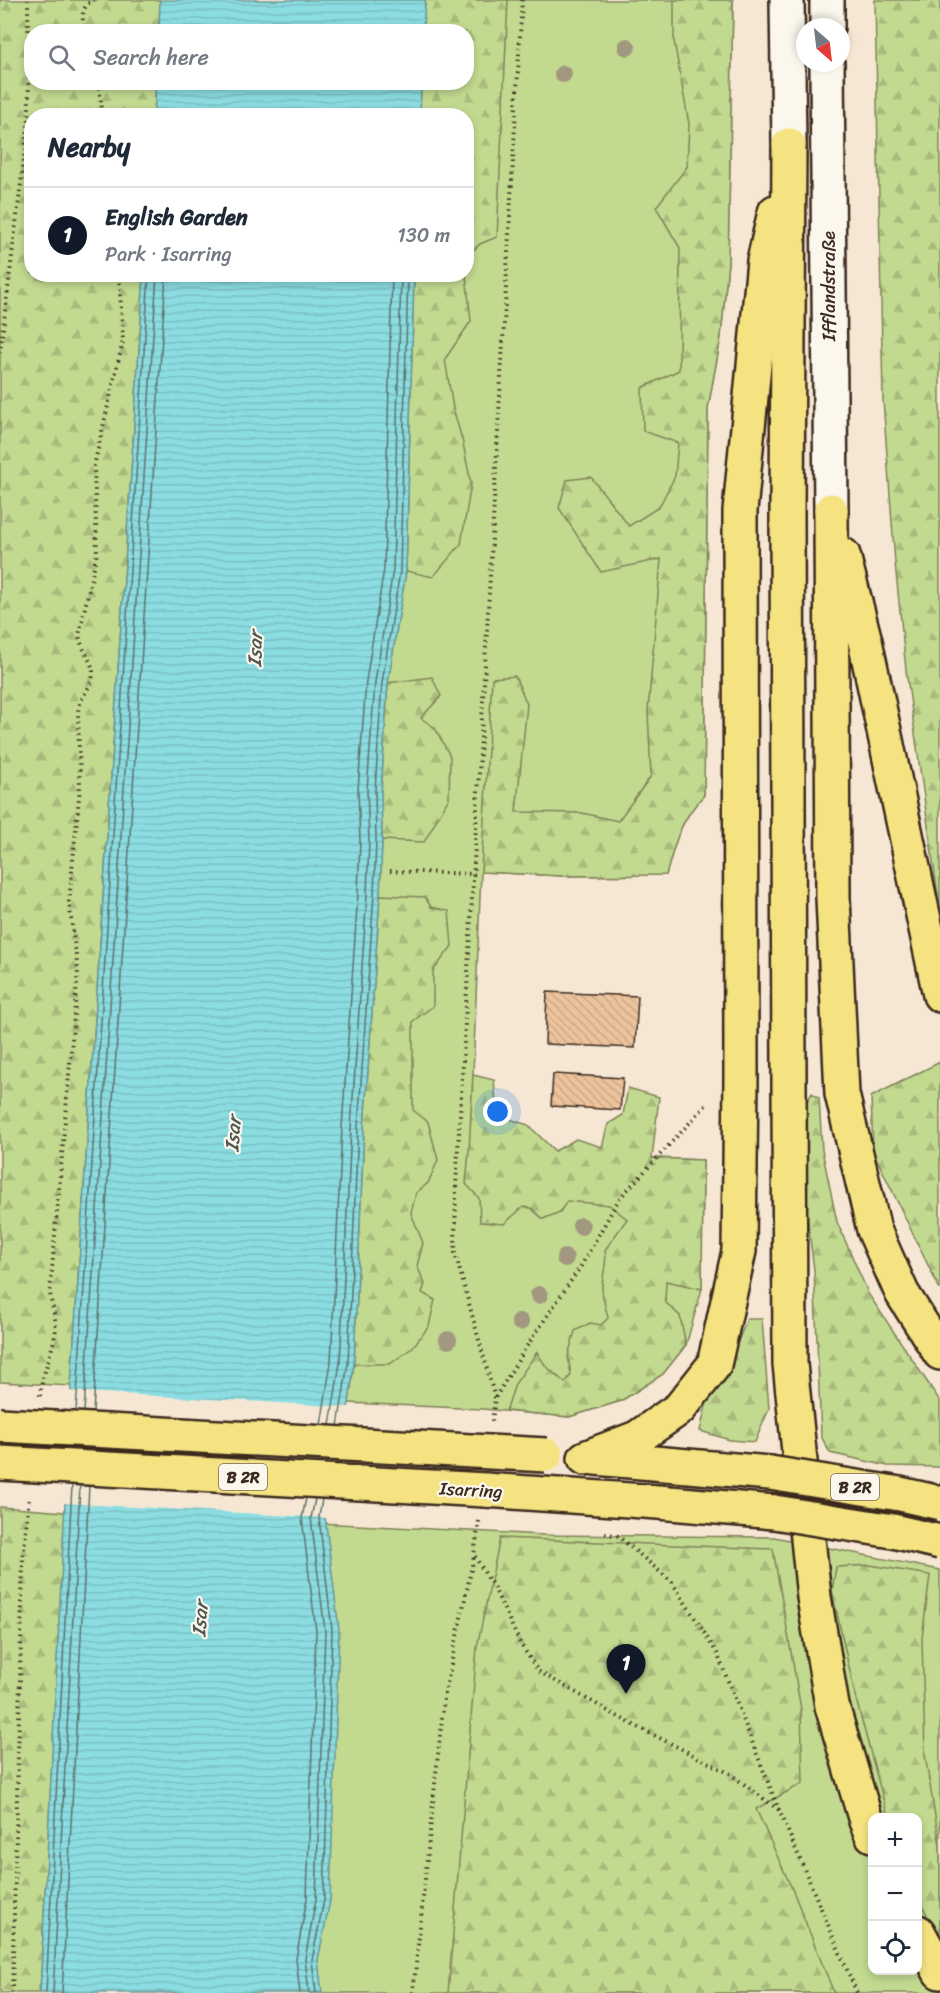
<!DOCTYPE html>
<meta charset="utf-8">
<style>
body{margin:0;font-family:Sriracha,sans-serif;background:#f2f2f3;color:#1f2937}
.controls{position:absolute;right:18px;bottom:18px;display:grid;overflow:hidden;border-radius:12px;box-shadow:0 3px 9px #0003}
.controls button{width:54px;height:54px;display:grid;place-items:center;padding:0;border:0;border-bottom:2px solid #e0e1e3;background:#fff;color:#1f2937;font:30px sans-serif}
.compass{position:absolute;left:796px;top:18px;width:54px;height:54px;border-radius:50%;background:#fff;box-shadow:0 3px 9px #0003;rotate:152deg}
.you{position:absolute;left:498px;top:1112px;width:21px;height:21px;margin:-15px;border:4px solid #fff;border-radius:50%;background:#1a73e8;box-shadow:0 0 0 9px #1a73e833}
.badge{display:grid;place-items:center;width:39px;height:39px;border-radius:50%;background:#111827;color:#fff;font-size:20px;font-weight:700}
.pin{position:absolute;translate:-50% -50px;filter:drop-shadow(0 2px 3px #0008)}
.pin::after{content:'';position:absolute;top:32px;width:21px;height:18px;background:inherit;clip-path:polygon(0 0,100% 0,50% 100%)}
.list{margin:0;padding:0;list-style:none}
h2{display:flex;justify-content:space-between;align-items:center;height:78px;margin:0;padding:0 24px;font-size:26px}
h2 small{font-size:20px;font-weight:400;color:#747a83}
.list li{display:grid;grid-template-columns:39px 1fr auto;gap:18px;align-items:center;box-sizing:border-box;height:96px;padding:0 24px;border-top:2px solid #e0e1e3}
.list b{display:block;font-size:22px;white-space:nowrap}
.list p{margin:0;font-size:20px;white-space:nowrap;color:#747a83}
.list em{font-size:20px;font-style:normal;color:#747a83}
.icon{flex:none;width:33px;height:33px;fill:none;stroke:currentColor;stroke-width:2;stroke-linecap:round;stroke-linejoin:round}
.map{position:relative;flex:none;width:940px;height:1993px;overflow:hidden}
.search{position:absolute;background:#fff;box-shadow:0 3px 9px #0003;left:24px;top:24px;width:450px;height:66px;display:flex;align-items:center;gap:15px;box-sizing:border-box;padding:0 21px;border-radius:24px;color:#747a83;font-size:22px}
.panel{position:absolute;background:#fff;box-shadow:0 3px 9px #0003;left:24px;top:108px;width:450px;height:174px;border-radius:24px}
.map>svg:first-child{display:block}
.green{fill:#c2da90;stroke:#7e8257;stroke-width:1.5;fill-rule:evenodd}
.forest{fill:url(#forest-firs);stroke:#7e8257;stroke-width:1.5}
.water{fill:url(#water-rules);stroke:#6b9594;stroke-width:1.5}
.pier{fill:#f6e7d4}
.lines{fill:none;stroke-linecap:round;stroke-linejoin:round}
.shore{stroke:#5b726c;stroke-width:1.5}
.building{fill:url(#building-back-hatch);stroke:#3b2a1e;stroke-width:1.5}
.secondary-casing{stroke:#3b2a1e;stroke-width:38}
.highway-casing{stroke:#3b2a1e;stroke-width:38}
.path{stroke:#3b2a1e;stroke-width:4;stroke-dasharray:1.5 4.5;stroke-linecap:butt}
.secondary{stroke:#fbf7ec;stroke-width:33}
.highway{stroke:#f5e382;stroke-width:33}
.highway-bridge-casing{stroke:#3b2a1e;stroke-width:38;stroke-linecap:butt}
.highway-bridge{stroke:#f5e382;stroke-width:33}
.tree{fill:#a2977f}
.labels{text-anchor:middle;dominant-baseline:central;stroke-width:4.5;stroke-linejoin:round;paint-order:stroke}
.shield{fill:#fbf7ec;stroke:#75685c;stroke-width:1.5}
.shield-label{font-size:16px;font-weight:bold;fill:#3b2a1e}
.street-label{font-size:18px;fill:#3b2a1e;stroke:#fbf7ec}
.water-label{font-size:20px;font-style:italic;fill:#4f574f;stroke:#fbf7ec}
</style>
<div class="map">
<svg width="940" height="1993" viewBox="0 0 940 1993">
<defs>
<pattern id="forest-firs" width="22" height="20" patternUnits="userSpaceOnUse" patternTransform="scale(1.5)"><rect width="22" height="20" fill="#c2da90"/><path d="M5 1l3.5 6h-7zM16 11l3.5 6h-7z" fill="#a8bb7c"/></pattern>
<pattern id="water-rules" width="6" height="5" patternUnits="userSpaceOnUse" patternTransform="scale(1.5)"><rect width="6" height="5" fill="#8bdde2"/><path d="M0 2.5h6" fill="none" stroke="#79bec1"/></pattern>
<pattern id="building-back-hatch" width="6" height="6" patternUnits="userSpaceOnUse" patternTransform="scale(1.5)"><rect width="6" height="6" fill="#ecc39c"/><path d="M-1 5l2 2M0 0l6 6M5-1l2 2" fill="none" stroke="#cba886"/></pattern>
</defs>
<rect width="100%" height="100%" fill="#f6e7d4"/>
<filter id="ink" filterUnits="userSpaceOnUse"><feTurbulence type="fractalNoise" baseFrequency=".0167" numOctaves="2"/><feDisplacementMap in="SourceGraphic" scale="12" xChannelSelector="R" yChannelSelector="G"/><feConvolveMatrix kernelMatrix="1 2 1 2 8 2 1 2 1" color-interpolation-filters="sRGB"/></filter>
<g filter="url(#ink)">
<!-- green -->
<path class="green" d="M425,0H733L728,262L721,337L708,408L704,795C679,822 676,840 666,875L563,876L481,872L470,1150L703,1160L702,1289L686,1345L663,1374L621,1401L569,1417L483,1409L349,1403L354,1364L364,1128L380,895L382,840L381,791L388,683L406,571L414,275L466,274V116L421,83L466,82V32L423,31Z
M319,1523L543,1535L774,1537L940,1570V1993H297ZM872,1818H918V1970H872Z"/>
<!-- forest -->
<path class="forest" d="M0,0H160L159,31L32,32V82L156,83L154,115L32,116V274L144,275L71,1386L0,1382Z
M425,0H508L497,237L480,244L467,256L466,116H420L421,83L466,82V32L423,31Z
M674,0H733L728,262L721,337L708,408L704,795C679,822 676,840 666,875L563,876L481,872L492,678L515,676L527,704L516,812L582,813L618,821L651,776L648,711L661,559L601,572L559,508L567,480L591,477L629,526L659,507L675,476L678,443L643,431L642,388L679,370L680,248L656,207L687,167L689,124L674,41Z
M875,0H940V910L906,670L895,563L883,400Z
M414,275H466L471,321L445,359L453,408L463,443L471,484L461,544L433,577L406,571Z
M432,677L441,696L421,718L435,728L450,756L449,798L424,842L382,840L381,791L388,683Z
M380,895L425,897L431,907L449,911L452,946L433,971V1006L413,1021V1110L428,1122L438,1160L428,1183L416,1193L411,1213L423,1243L417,1266L425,1284L422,1293L435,1300L429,1326L412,1348L390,1364H354L364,1128Z
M940,1062V1290L873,1151L871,1097Z
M473,1075L494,1080L497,1115L528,1125L555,1151L576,1139L602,1147L608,1124L623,1115L628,1088L659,1097L652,1158L703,1160L702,1289L666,1281L665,1302L680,1316L686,1345L663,1374L621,1401L569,1417L506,1411L515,1384L537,1352L545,1365L565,1383L571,1375L568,1356L575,1331L590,1323L601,1325L608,1318C606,1308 602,1298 602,1288C602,1274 608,1264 605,1250L627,1219L609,1205L567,1201L560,1212L543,1219L531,1208L523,1207L504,1224L480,1222L479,1198L466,1184L469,1151Z
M812,1093L819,1098L822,1150L837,1222L869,1295L940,1401V1467L888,1466L830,1453L821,1436L814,1270L804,1191L803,1108Z
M747,1319H762L769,1409L755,1442L730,1440L700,1431L708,1397L733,1354Z
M0,1507L65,1512L40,1993H0Z
M500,1538L773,1549L801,1709L803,1783L756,1809L793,1891L834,1993H448L477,1647Z
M870,1565L930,1575L922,1638L925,1755L940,1846V1941L918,1897V1818L888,1817L856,1699L832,1591L836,1567Z"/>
<!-- water -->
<path class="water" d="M160,0H425L423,31H159Z
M156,83H421L420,115H154Z
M144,275H414L406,571L388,683L381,791L382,840L380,895L364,1128L354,1364L349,1403L325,1516L339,1630L330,1901L318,1960L322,1993H40L71,1386Z"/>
<!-- pier -->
<path class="pier" d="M68,1391L351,1407L328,1518L62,1503Z"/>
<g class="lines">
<!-- shore -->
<path class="shore" d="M76,1411L149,274
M84,1412L157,274
M93,1412L166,274
M321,1425L331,1362L342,1127L358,893L360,840L358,790L366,681L384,569L392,274
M330,1425L340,1363L351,1127L367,894L369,840L367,790L375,682L393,570L401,274
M338,1426L348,1363L358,1127L374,894L376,840L375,791L382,683L400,571L408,274
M46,1993L72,1485
M53,1993L80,1485
M62,1993L89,1486
M300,1993L296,1959L307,1898L316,1631L302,1518L306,1498
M309,1993L305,1959L316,1899L325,1631L311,1518L315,1499
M316,1993L312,1960L324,1900L332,1630L319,1517L322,1499"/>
</g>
<!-- building -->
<path class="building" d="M547,992L638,996L635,1048L545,1044Z
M553,1074L623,1078L620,1110L551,1106Z"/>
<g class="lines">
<defs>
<path id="secondary" d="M787,0L789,145
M827,0V27
M827,63L831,510"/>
<path id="highway" d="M789,145L787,515L790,1364L814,1597L832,1706L866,1821L872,1835
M831,510L833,898L842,1094L874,1230L902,1293L940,1353
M843,555L865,641L940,995
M585,1458L637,1438L680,1408L714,1365L739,1251L741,1078L740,511L764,261L775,212
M595,1458L770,1473
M485,1490L658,1502L774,1512
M918,1932L940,1972"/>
</defs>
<!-- secondary casing -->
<use href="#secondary" class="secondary-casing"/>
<!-- highway casing -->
<use href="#highway" class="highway-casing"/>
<!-- path -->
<path class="path" d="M85,32C82,19 80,6 94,0
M98,82L103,116
M0,353L29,119L28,0
M390,871L475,874
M40,1396C42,1374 51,1356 55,1335C58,1322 51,1306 50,1292L78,971L69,902L80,787L78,713C79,697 92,688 93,674C94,663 81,650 79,635L97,553L94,466L123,341L119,274
M495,1398L455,1253L456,1186L522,0
M492,1421L495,1398L525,1349L581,1266L619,1199L708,1103
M479,1521L474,1555L494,1588L520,1643L538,1671L626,1721L729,1773L779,1810
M605,1533L618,1536L672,1582L717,1653L779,1810L857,1993
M12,1993L23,1561L29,1496
M413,1993L444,1698L474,1556"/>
<!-- secondary -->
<use href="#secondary" class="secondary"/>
<!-- highway -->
<use href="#highway" class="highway"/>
<defs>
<path id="highway-bridge" d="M0,1425L546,1455
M0,1463L485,1490
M770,1473L900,1494L940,1503
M774,1512L893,1531L940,1542"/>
</defs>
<!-- highway-bridge casing -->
<use href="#highway-bridge" class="highway-bridge-casing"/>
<!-- highway-bridge -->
<use href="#highway-bridge" class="highway-bridge"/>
</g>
<!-- trees -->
<g class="tree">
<circle cx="627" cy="47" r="9"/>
<circle cx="563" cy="74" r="9"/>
<circle cx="581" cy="1226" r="9"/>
<circle cx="565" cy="1258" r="9"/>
<circle cx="539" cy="1295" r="9"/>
<circle cx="520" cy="1322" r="9"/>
<circle cx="448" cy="1340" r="9"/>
</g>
</g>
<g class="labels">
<!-- shield labels -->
<g class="shield">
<rect x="219" y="1464" width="48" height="26" rx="4.5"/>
<rect x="831" y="1474" width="48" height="26" rx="4.5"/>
</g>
<g class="shield-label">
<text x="243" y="1477">B 2R</text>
<text x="855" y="1487">B 2R</text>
</g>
<!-- street labels -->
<g class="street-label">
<text transform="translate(829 286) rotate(-90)">Ifflandstraße</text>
<text transform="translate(471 1490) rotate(3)">Isarring</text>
</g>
<!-- water labels -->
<g class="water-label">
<text transform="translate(255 649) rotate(-88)">Isar</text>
<text transform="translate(233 1134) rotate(-86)">Isar</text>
<text transform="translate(200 1619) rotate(-86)">Isar</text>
</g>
</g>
</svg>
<div class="controls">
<button>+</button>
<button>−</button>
<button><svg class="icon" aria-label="locate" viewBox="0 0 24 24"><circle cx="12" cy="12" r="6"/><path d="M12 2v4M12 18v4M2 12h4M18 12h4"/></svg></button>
</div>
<svg class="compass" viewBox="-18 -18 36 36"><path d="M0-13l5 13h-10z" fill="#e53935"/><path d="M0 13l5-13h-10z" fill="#747a83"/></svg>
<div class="you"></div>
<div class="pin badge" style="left:626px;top:1694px">1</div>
<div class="search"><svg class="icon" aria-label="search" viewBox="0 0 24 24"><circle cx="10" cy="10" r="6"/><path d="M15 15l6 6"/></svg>Search here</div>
<section class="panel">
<h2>Nearby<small></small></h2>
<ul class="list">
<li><span class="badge">1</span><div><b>English Garden</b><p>Park · Isarring</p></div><em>130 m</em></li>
</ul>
</section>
</div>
